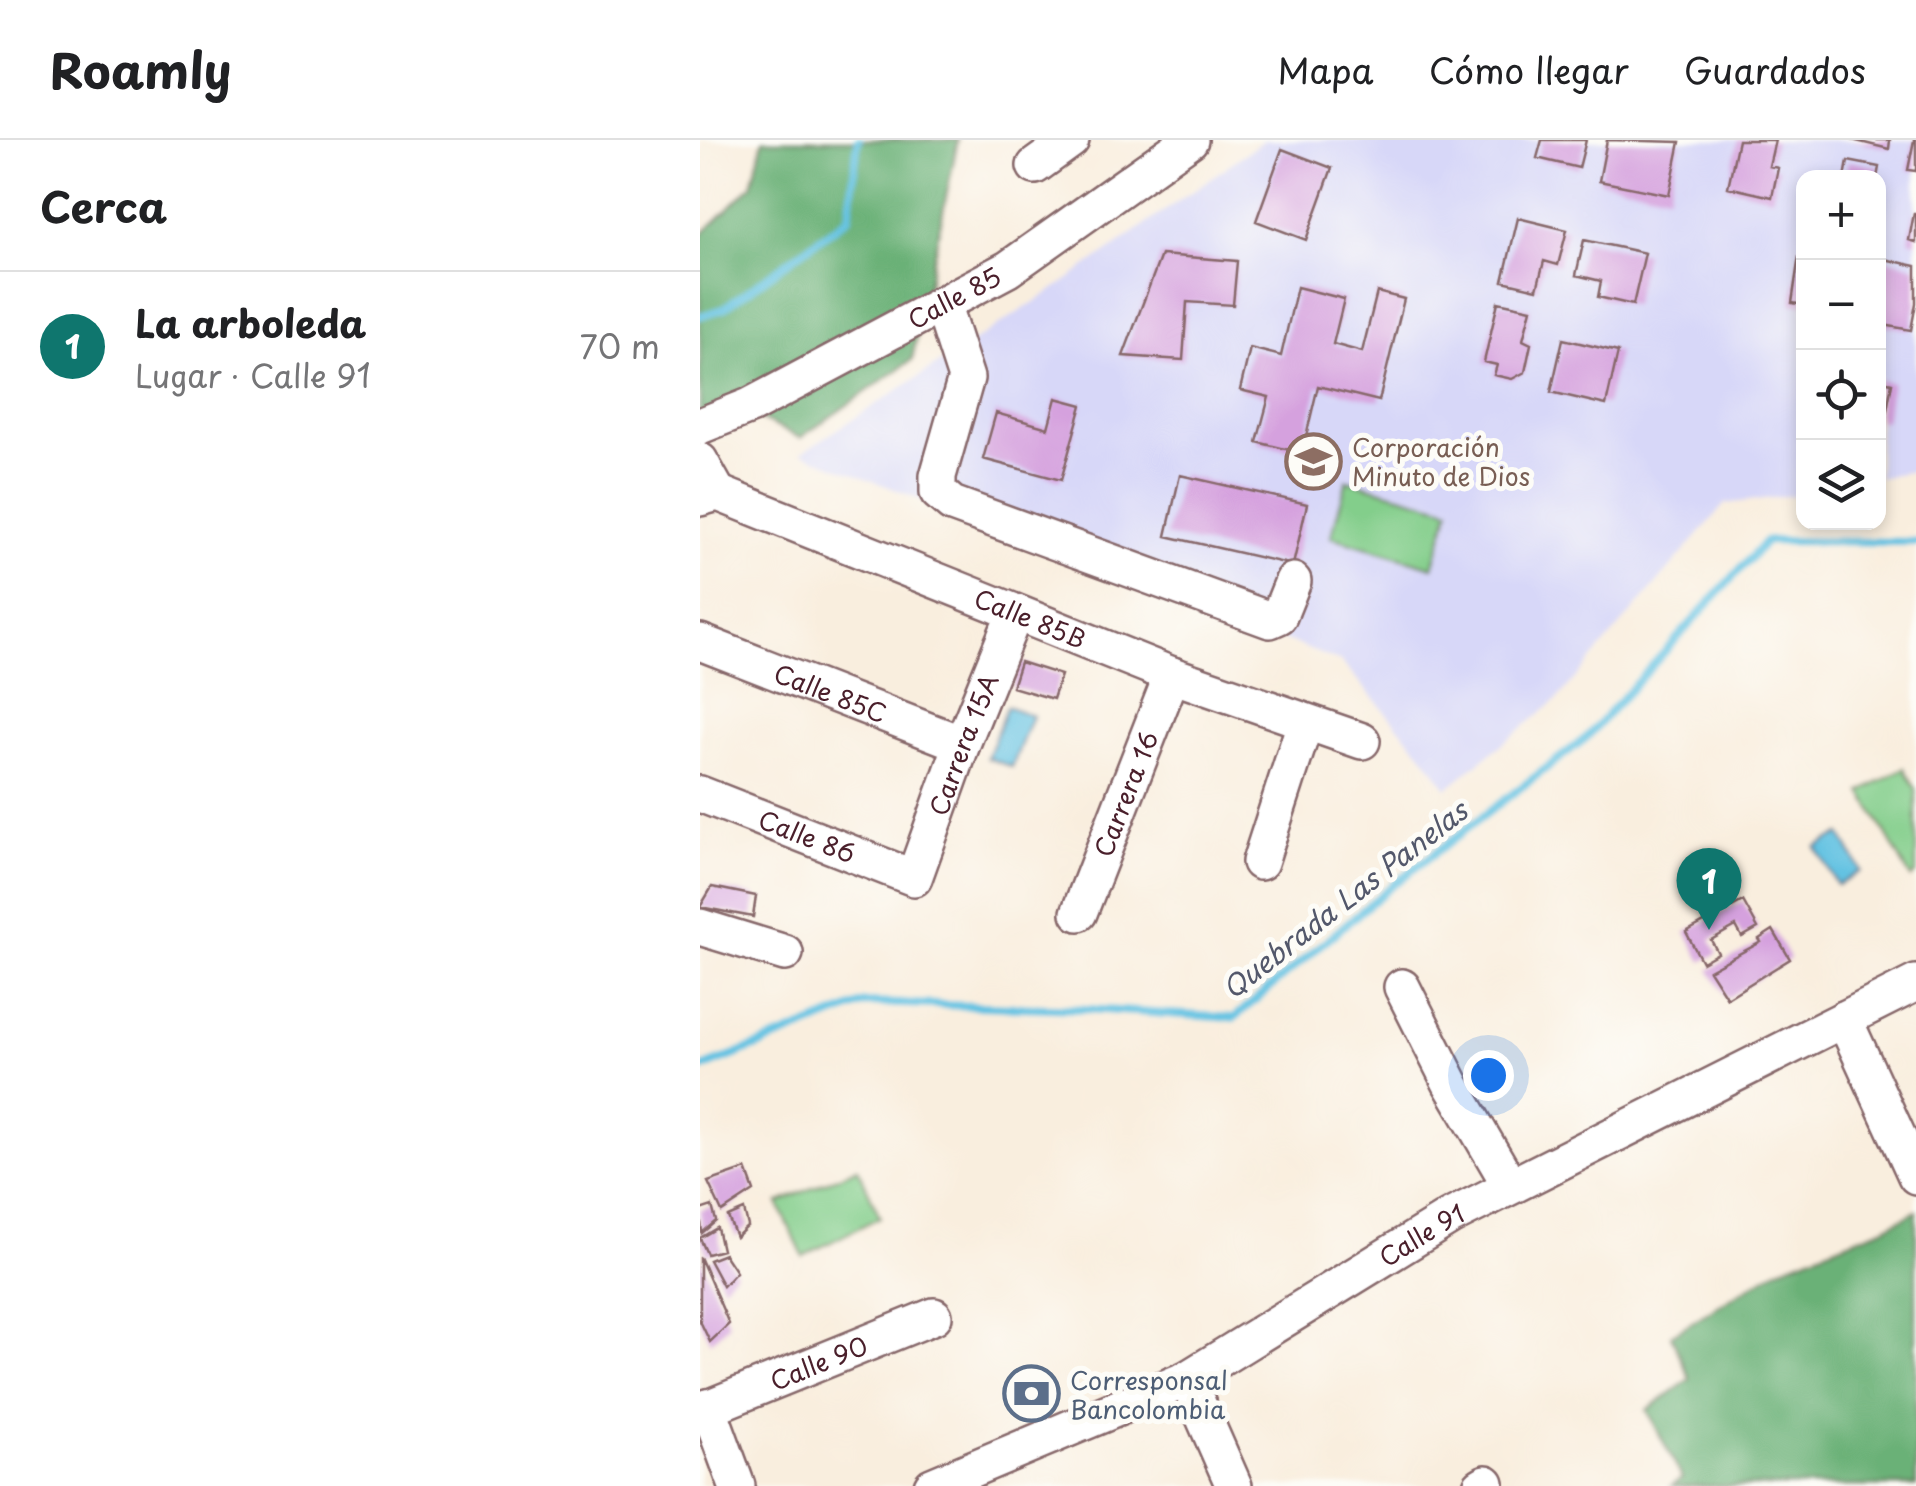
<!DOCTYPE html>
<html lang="es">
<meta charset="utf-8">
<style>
body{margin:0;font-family:"Playpen Sans",sans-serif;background:#f6f6f6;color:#202124}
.controls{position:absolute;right:30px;top:30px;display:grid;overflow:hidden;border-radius:20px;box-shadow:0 5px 15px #0003}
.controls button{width:90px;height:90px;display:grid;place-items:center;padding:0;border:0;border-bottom:2px solid #e0e0e0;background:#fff;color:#202124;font:50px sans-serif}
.you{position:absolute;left:788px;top:935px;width:35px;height:35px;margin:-25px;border:8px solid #fff;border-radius:50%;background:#1a73e8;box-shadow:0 0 0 15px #1a73e833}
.badge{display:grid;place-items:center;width:65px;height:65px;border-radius:50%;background:#0f766e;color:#fff;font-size:32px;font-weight:700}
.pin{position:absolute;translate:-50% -82px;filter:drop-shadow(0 2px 5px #0008)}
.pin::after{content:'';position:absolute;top:52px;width:35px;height:30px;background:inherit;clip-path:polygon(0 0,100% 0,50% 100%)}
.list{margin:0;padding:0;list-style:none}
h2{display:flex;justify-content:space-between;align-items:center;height:130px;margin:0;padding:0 40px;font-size:42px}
h2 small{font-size:32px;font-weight:400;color:#757577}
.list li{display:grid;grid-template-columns:65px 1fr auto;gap:30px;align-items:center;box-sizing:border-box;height:150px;padding:0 40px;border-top:2px solid #e0e0e0}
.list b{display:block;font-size:38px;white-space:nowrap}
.list p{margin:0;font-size:32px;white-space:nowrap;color:#757577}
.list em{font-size:32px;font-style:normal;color:#757577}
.icon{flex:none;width:55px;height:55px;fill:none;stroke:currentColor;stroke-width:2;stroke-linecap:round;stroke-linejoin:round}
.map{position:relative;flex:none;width:1216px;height:1346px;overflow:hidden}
header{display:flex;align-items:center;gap:60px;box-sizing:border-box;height:140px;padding:0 50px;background:#fff;border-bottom:2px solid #e0e0e0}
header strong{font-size:48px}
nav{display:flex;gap:55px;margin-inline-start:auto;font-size:35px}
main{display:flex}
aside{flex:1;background:#fff}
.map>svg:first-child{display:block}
.built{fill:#d7d7f8}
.green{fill:#83ce8b;stroke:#66765b;stroke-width:2.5}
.forest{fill:#6ab177;stroke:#5a6851;stroke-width:2.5}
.water{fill:#63c2e2;stroke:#567086;stroke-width:2.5}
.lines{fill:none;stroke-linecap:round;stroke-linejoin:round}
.stream{stroke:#63c2e2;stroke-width:8}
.building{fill:#d5a1de}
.minor-casing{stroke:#87676a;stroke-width:40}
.minor{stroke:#fff;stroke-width:35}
.labels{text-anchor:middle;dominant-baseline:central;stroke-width:10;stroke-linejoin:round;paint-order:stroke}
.street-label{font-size:25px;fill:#4a1f2b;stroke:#fdfcf7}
.education-label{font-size:25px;fill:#785e54;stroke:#fdfcf7;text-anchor:start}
.service-label{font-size:25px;fill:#4e5e75;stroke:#fdfcf7;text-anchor:start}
.water-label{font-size:28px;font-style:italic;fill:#53586b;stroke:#fdfcf7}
</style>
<header>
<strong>Roamly</strong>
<nav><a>Mapa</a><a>Cómo llegar</a><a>Guardados</a></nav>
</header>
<main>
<aside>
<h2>Cerca<small></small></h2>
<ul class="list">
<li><span class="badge">1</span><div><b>La arboleda</b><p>Lugar · Calle 91</p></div><em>70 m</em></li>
</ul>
</aside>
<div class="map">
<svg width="1216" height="1346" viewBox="0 0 1216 1346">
<rect width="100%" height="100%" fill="#fdfcf7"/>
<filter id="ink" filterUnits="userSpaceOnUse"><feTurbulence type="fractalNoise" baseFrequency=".01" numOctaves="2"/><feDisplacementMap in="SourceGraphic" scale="20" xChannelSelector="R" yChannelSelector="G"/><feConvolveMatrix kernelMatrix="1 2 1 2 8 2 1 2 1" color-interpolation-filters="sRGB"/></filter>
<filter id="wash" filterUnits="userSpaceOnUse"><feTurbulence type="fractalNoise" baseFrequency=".0048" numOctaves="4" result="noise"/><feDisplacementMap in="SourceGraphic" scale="40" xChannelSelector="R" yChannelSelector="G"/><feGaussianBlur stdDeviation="2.25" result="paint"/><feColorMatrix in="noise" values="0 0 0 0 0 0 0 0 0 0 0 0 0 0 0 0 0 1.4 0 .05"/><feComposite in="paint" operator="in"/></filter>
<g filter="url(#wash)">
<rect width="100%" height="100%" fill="#f9eede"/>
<!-- built -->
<path class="built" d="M564,0H1216V330L1179,338L1178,38H1104L1103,354L1025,364L857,560L747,648L721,612L641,522L101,313L365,142Z"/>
<!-- green -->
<path class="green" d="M647,340L750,369L733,427L631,397Z
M1204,628L1216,649V734L1211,738L1162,652Z
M158,1028L180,1077L103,1116L78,1063Z"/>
<!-- forest -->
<path class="forest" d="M63,0H258L212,220L100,298L41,270L0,277V96L52,45Z
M1216,1071V1346H971L982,1338L947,1270L990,1239L971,1195L1079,1128L1183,1088Z"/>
<!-- water -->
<path class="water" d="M307,566L332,576L312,627L287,618Z
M1141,694L1161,731L1137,745L1116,707Z"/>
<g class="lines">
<!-- stream -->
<path class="stream" d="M0,176L23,169L149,77L158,0
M0,929L165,863L387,869L534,878L690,747L886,598L1066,401L1216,402"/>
</g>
<g id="blocks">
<!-- building -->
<path class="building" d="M842,0H886L879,28L837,18Z
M907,0L980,2L969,55L899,41Z
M1038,0H1075L1069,26L1078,28L1072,57L1028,47Z
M1152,0H1190L1189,9Z
M1214,0H1216V31L1208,30Z
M582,9L632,28L606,100L556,81Z
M1148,21L1179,27L1177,38H1145Z
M1214,73H1216V102L1209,100Z
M818,78L867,90L858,125L844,121L837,149L803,141Z
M884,100L945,113L933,165L898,157L901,141L876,135Z
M461,115L537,121L533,165L487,162L483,220L423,216Z
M1099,116L1104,117V165L1092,163Z
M1180,118L1216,126V163L1211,190L1178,184Z
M597,147L644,159L633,204L662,212L677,152L704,159L679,261L618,246L602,313L557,302L569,257L540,250L550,208L581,216Z
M798,162L831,169L823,200L831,204L825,232L812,239L794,235L797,225L784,222Z
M863,199L918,212L906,265L851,252Z
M1178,240L1192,243L1185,281L1178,280Z
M356,258L382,265L361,340L283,319L296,273L348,288Z
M480,335L607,364L593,425L466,396Z
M320,522L361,535L353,559L312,547Z
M12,747L56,756L53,777L0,767Z
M1043,761L1058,788L1042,797L1036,786L1011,800L1018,813L1002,822L986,792Z
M1073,790L1090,819L1027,858L1009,830L1061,802L1059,799Z
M46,1029L54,1051L22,1072L8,1042Z
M12,1066L16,1081L2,1093L0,1070Z
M44,1070L48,1086L36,1097L28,1077Z
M17,1088L22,1110L7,1114L0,1098Z
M24,1114L36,1132L23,1146L9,1120Z
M0,1117L29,1184L10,1202L0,1181Z"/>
</g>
</g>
<g filter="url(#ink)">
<use href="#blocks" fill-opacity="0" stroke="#87676a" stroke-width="2.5"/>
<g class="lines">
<defs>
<g id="minor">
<path d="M335,26L371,0"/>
<path d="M242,164L266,238L238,336V352L252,364L570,480L579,476L593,441"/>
<path id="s1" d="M0,286L50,266L308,129L490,0"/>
<path d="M0,321L18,353"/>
<path id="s2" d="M0,358L18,353L472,535L662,601"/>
<path id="s3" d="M0,502L262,604"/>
<path id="s4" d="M0,654L214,738L262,604L315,473"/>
<path d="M560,722L605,583"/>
<path id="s5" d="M379,773L472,535"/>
<path d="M0,787L85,813"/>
<path d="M702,847L751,944L810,1045"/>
<path d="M1144,879L1216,1036"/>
<path d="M487,1239L534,1346"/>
<path d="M8,1267L37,1346"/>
<path id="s6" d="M0,1271L234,1176"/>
<path id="s7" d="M232,1346L487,1239L750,1077L1216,843"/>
<path d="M781,1346L786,1343"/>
</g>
</defs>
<!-- minor casing -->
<use href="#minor" class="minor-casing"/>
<!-- minor -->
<use href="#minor" class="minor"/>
</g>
</g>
<!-- icons -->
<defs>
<symbol id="university-ring" viewBox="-11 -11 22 22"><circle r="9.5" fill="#fdfcf7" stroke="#8d6e63" stroke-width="1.5"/><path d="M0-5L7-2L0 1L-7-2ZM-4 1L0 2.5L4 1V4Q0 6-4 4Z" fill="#8d6e63"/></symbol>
<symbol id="bank-ring" viewBox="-11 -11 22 22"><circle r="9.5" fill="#fdfcf7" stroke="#5c6f8a" stroke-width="1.5"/><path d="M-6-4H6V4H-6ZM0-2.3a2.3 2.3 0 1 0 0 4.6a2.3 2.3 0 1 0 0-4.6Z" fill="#5c6f8a"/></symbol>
</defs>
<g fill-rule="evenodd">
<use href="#university-ring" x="582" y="290" width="63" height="63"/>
<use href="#bank-ring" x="300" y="1222" width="63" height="63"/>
</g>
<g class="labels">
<!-- street labels -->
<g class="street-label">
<text stroke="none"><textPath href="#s1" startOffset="285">Calle 85</textPath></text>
<text stroke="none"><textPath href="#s2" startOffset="355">Calle 85B</textPath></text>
<text stroke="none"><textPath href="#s3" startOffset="140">Calle 85C</textPath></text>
<text stroke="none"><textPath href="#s4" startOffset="372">Carrera 15A</textPath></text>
<text stroke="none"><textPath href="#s5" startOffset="128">Carrera 16</textPath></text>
<text stroke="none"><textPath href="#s4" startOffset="115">Calle 86</textPath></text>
<text stroke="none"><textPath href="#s7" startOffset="552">Calle 91</textPath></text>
<text stroke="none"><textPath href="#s6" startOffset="128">Calle 90</textPath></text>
</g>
<!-- education labels -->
<g class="education-label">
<text x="652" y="307">Corporación<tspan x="652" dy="29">Minuto de Dios</tspan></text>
</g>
<!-- service labels -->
<g class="service-label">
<text x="370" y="1240">Corresponsal<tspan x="370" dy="29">Bancolombia</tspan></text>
</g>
<!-- water labels -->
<g class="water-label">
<text transform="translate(644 759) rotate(-38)">Quebrada Las Panelas</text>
</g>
</g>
</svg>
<div class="controls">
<button>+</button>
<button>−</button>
<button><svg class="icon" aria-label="locate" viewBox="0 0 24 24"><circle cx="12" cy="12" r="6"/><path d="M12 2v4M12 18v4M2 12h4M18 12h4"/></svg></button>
<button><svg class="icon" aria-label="layers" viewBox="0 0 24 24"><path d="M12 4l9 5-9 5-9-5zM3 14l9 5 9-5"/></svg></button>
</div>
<div class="you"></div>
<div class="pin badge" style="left:1009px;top:790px">1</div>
</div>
</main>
